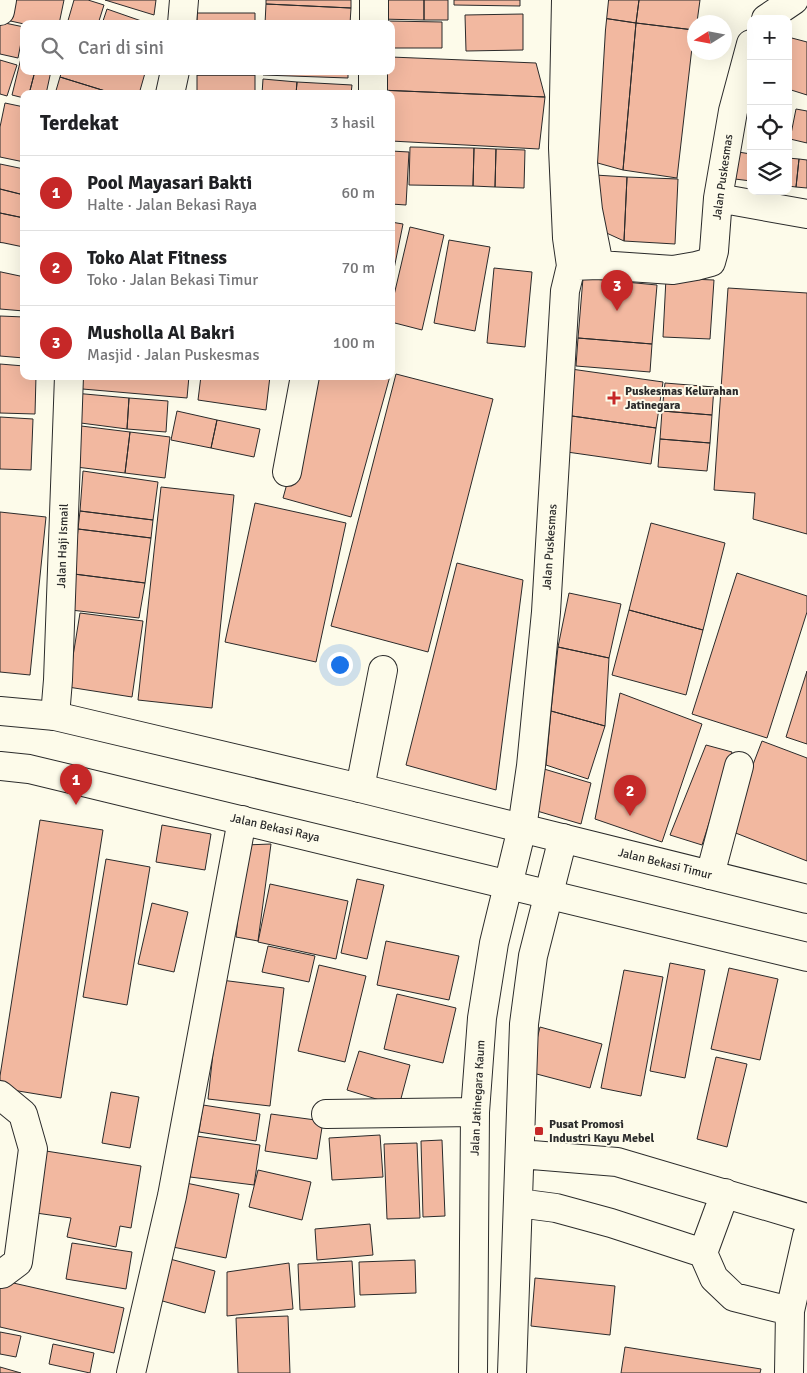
<!DOCTYPE html>
<html lang="id">
<meta charset="utf-8">
<style>
body{margin:0;font-family:Signika,sans-serif;background:#f6f6f6;color:#202124}
.controls{position:absolute;right:15px;top:15px;display:grid;overflow:hidden;border-radius:10px;box-shadow:0 5px 20px #0002}
.controls button{width:45px;height:45px;display:grid;place-items:center;padding:0;border:0;border-bottom:1px solid #e0e0e0;background:#fff;color:#202124;font:25px sans-serif}
.compass{position:absolute;left:687px;top:15px;width:45px;height:45px;border-radius:50%;background:#fff;box-shadow:0 5px 20px #0002;rotate:259deg}
.you{position:absolute;left:339px;top:664px;width:18px;height:18px;margin:-12px;border:4px solid #fff;border-radius:50%;background:#1a73e8;box-shadow:0 0 0 8px #1a73e833}
.badge{display:grid;place-items:center;width:32px;height:32px;border-radius:50%;background:#c62828;color:#fff;font-size:16px;font-weight:700}
.pin{position:absolute;translate:-50% -41px;filter:drop-shadow(0 1px 2px #0008)}
.pin::after{content:'';position:absolute;top:26px;width:18px;height:15px;background:inherit;clip-path:polygon(0 0,100% 0,50% 100%)}
.list{margin:0;padding:0;list-style:none}
h2{display:flex;justify-content:space-between;align-items:center;height:65px;margin:0;padding:0 20px;font-size:21px}
h2 small{font-size:16px;font-weight:400;color:#757577}
.list li{display:grid;grid-template-columns:32px 1fr auto;gap:15px;align-items:center;box-sizing:border-box;height:75px;padding:0 20px;border-top:1px solid #e0e0e0}
.list b{display:block;font-size:19px;white-space:nowrap}
.list p{margin:0;font-size:16px;white-space:nowrap;color:#757577}
.list em{font-size:16px;font-style:normal;color:#757577}
.icon{flex:none;width:28px;height:28px;fill:none;stroke:currentColor;stroke-width:2;stroke-linecap:round;stroke-linejoin:round}
.map{position:relative;flex:none;width:807px;height:1373px;overflow:hidden}
.search{position:absolute;background:#fff;box-shadow:0 5px 20px #0002;left:20px;top:20px;width:375px;height:55px;display:flex;align-items:center;gap:12px;box-sizing:border-box;padding:0 18px;border-radius:10px;color:#757577;font-size:19px}
.panel{position:absolute;background:#fff;box-shadow:0 5px 20px #0002;left:20px;top:90px;width:375px;height:290px;border-radius:10px}
.map>svg:first-child{display:block}
.building{fill:#f2b8a0;stroke:#2b2b2b}
.lines{fill:none;stroke-linecap:round;stroke-linejoin:round}
.minor-casing{stroke:#2b2b2b;stroke-width:30}
.major-casing{stroke:#2b2b2b;stroke-width:30}
.minor{stroke:#fdfbea;stroke-width:28}
.major{stroke:#fdfbea;stroke-width:28}
.poi-dot{fill:#c62828;stroke:#fdfbea;stroke-width:2}
.labels{text-anchor:middle;dominant-baseline:central;stroke-width:4;stroke-linejoin:round;paint-order:stroke}
.street-label{font-size:12px;fill:#2b2b2b;stroke:#fdfbea}
.poi-label{font-size:12px;font-weight:bold;fill:#2b2b2b;stroke:#fdfbea;text-anchor:start}
</style>
<div class="map">
<svg width="807" height="1373" viewBox="0 0 807 1373">
<rect width="100%" height="100%" fill="#fdfbea"/>
<!-- building -->
<path class="building" d="M9,0H64L59,24H24L6,20Z
M74,0H88L104,5L98,24H67Z
M105,0H156L154,15Z
M266,0H351V8L266,4Z
M379,0H424V20L379,19Z
M424,0H448V20H424Z
M454,0H520V6L454,5Z
M598,0H639L636,23L596,17Z
M639,0H700L697,22H694V30L636,23Z
M266,4L351,8L350,24H265Z
M107,9L150,24H102Z
M197,13H255V24H197Z
M523,14V50L466,51L465,15Z
M596,17L636,23L623,170L594,162Z
M388,21L442,22V48H391V24H388Z
M0,22L24,27L18,58L0,54Z
M636,23L694,30L677,178L623,170Z
M788,37L807,42V95L788,89Z
M24,46V71H35L29,94H24V98L12,95Z
M391,57L536,63L545,97L379,90L378,71H391Z
M0,60L17,65L7,96L0,94Z
M35,71H51L46,94H29Z
M62,71H140L145,73L139,94H115L60,77Z
M197,71H255V75H197Z
M263,71H348V78L263,75Z
M197,75H255V94H197Z
M60,77L115,94H55Z
M263,79L297,82L296,94H262Z
M297,82L352,85L351,94H296Z
M379,90L545,97L539,149L391,141V94H378Z
M5,103L24,107V162L0,157V127Z
M796,109L807,111V143L790,139Z
M410,147L474,148L473,186L409,185Z
M474,148L496,149L495,187L473,186Z
M496,149L525,150L524,188L495,187Z
M391,151L409,152L406,205L391,204Z
M738,152L751,154V181L735,179Z
M788,158L799,159L796,187L788,186Z
M799,159L807,160V188L796,187Z
M0,164L24,169V195L0,189Z
M595,175L627,177L624,241L600,230Z
M627,177L678,179L675,244L624,241Z
M0,189L24,195V218L0,213Z
M0,213L24,218V256L0,251Z
M391,222L403,224L391,284Z
M410,227L444,235L422,330L391,322V308Z
M449,240L490,247L475,331L434,323Z
M0,265L24,266V311L0,309Z
M494,268L532,272L525,347L487,343Z
M583,278L657,285L652,344L578,338Z
M666,278L714,280L710,339L663,337Z
M728,288L807,293V534L753,519L755,493L714,490Z
M0,316L24,317V358L0,356Z
M578,338L652,344L650,372L576,366Z
M0,364L24,366V376H36L35,414L0,413Z
M571,369L663,382L656,428L565,415Z
M396,374L493,399L428,652L331,626Z
M72,376H189L187,398L71,388Z
M201,376H270L266,410L198,400Z
M317,376H390L351,517L283,498Z
M665,383L714,387L712,415L662,411Z
M74,393L129,398L127,429L73,422Z
M129,398L168,401L166,432L127,429Z
M177,411L217,420L211,448L171,440Z
M662,411L712,415L710,443L660,439Z
M565,415L656,428L651,464L560,451Z
M0,417L33,419L31,470L0,469Z
M217,420L260,429L254,457L211,448Z
M73,425L130,432L125,473L68,466Z
M130,432L170,437L165,478L125,473Z
M660,439L710,443L707,471L658,467Z
M83,471L158,482L153,520L80,511Z
M161,487L234,495L212,708L138,700Z
M255,503L346,523L316,662L225,642Z
M80,511L153,520L151,538L78,529Z
M0,512L46,517L30,675L0,672Z
M651,523L725,543L703,630L629,610Z
M78,529L151,538L145,583L74,574Z
M457,563L523,580L496,790L406,765Z
M737,573L807,596V612L767,738L692,714Z
M74,574L145,583L139,618L71,610Z
M569,593L621,604L609,658L558,647Z
M629,610L703,630L686,695L612,675Z
M80,613L143,621L132,697L68,687Z
M558,647L609,658L605,726L551,711Z
M807,671V744L786,737Z
M620,693L702,724L662,842L595,819Z
M551,711L605,726L588,779L546,765Z
M762,741L807,758V861L728,830Z
M706,745L732,752L702,845L670,835Z
M544,769L591,783L581,824L537,811Z
M40,820L103,830L61,1098L0,1088V1076Z
M162,825L211,834L205,870L156,862Z
M271,844L258,941L236,937L245,845Z
M106,859L150,867L127,1005L83,997Z
M357,879L384,885L367,959L341,953Z
M270,884L348,901L336,959L258,942Z
M152,903L188,912L174,972L138,964Z
M386,941L459,956L449,1000L377,985Z
M268,946L315,956L309,982L262,972Z
M670,963L705,970L685,1078L650,1071Z
M319,965L366,976L345,1062L298,1051Z
M729,968L778,979L760,1060L711,1049Z
M624,970L663,977L641,1096L601,1088Z
M221,980L284,988L270,1106L208,1099Z
M397,994L456,1008L443,1063L384,1049Z
M540,1027L602,1044L590,1088L529,1072Z
M359,1051L410,1065L399,1106L347,1090Z
M716,1057L747,1064L727,1147L697,1139Z
M111,1092L139,1097L130,1148L102,1143Z
M203,1105L260,1114L256,1141L199,1132Z
M271,1114L323,1121L317,1159L265,1151Z
M380,1135L383,1177L332,1180L329,1138Z
M196,1136L260,1145L254,1185L190,1177Z
M442,1140L445,1216L423,1217L421,1141Z
M417,1143L420,1218L387,1219L384,1144Z
M46,1151L141,1166L131,1228L120,1226L116,1247L67,1237L71,1218L36,1213Z
M258,1170L311,1182L302,1220L249,1207Z
M186,1183L239,1194L226,1258L173,1247Z
M370,1224L373,1255L317,1260L315,1229Z
M72,1243L132,1252L126,1289L66,1279Z
M170,1259L215,1271L205,1313L159,1300Z
M415,1260L416,1293L360,1295L359,1262Z
M352,1261L355,1307L300,1310L298,1264Z
M289,1263L293,1309L227,1316V1272Z
M535,1278L615,1286L610,1335L531,1326Z
M0,1280L124,1308L114,1353L0,1327Z
M288,1316L290,1373H238L236,1318Z
M0,1332L21,1336L16,1357L0,1354Z
M53,1344L94,1353L90,1373L49,1364Z
M625,1347L761,1369L760,1373H621Z
M0,1367L21,1373H0Z"/>
<g class="lines">
<defs>
<path id="minor" d="M594,0L591,29L583,163L588,210L599,265
M0,11L2,0
M766,19L794,0
M182,24L184,0
M374,24V0
M170,94L175,71
M373,94V71
M718,198L807,214
M0,257L24,262
M571,266L599,265L673,270L696,266L711,262L714,251L718,198L733,111L751,44
M287,472L305,376
M55,716L58,680L69,376
M360,788L383,670
M710,875L739,766
M0,1095L23,1114L33,1149L18,1262L2,1274H0
M326,1114L475,1112
M520,1154L617,1162L807,1218
M518,1203L556,1208L611,1223L703,1253L725,1193
M703,1253L714,1278L734,1297L790,1311L807,1236
M131,1373L172,1196L242,820
M473,1373L475,1112L482,1018L494,943L522,828L531,766L546,612L565,291L571,266L567,238L563,148L566,0
M512,1373L524,1024L533,956L563,838
M789,1373L790,1311"/>
<path id="major" d="M0,711L55,716L360,788L807,899
M0,766L29,769L807,957"/>
</defs>
<!-- minor casing -->
<use href="#minor" class="minor-casing"/>
<!-- major casing -->
<use href="#major" class="major-casing"/>
<!-- minor -->
<use href="#minor" class="minor"/>
<!-- major -->
<use href="#major" class="major"/>
</g>
<!-- markers -->
<g class="poi-dot">
<path d="M611.5 390.5h5v5h5v5h-5v5h-5v-5h-5v-5h5z"/>
<rect x="534" y="1126" width="10" height="10" rx="2.5"/>
</g>
<g class="labels">
<!-- street labels -->
<g class="street-label">
<text transform="translate(723 177) rotate(-82)">Jalan Puskesmas</text>
<text transform="translate(63 546) rotate(-88)">Jalan Haji Ismail</text>
<text transform="translate(550 547) rotate(-86)">Jalan Puskesmas</text>
<text transform="translate(275 828) rotate(13)">Jalan Bekasi Raya</text>
<text transform="translate(665 864) rotate(14)">Jalan Bekasi Timur</text>
<text transform="translate(478 1098) rotate(-87)">Jalan Jatinegara Kaum</text>
</g>
<!-- poi labels -->
<g class="poi-label">
<text x="625" y="391">Puskesmas Kelurahan<tspan x="625" dy="14">Jatinegara</tspan></text>
<text x="549" y="1124">Pusat Promosi<tspan x="549" dy="14">Industri Kayu Mebel</tspan></text>
</g>
</g>
</svg>
<div class="controls">
<button>+</button>
<button>−</button>
<button><svg class="icon" aria-label="locate" viewBox="0 0 24 24"><circle cx="12" cy="12" r="6"/><path d="M12 2v4M12 18v4M2 12h4M18 12h4"/></svg></button>
<button><svg class="icon" aria-label="layers" viewBox="0 0 24 24"><path d="M12 4l9 5-9 5-9-5zM3 14l9 5 9-5"/></svg></button>
</div>
<svg class="compass" viewBox="-18 -18 36 36"><path d="M0-13l5 13h-10z" fill="#e53935"/><path d="M0 13l5-13h-10z" fill="#757577"/></svg>
<div class="you"></div>
<div class="pin badge" style="left:76px;top:805px">1</div>
<div class="pin badge" style="left:630px;top:816px">2</div>
<div class="pin badge" style="left:617px;top:311px">3</div>
<div class="search"><svg class="icon" aria-label="search" viewBox="0 0 24 24"><circle cx="10" cy="10" r="6"/><path d="M15 15l6 6"/></svg>Cari di sini</div>
<section class="panel">
<h2>Terdekat<small>3 hasil</small></h2>
<ul class="list">
<li><span class="badge">1</span><div><b>Pool Mayasari Bakti</b><p>Halte · Jalan Bekasi Raya</p></div><em>60 m</em></li>
<li><span class="badge">2</span><div><b>Toko Alat Fitness</b><p>Toko · Jalan Bekasi Timur</p></div><em>70 m</em></li>
<li><span class="badge">3</span><div><b>Musholla Al Bakri</b><p>Masjid · Jalan Puskesmas</p></div><em>100 m</em></li>
</ul>
</section>
</div>
